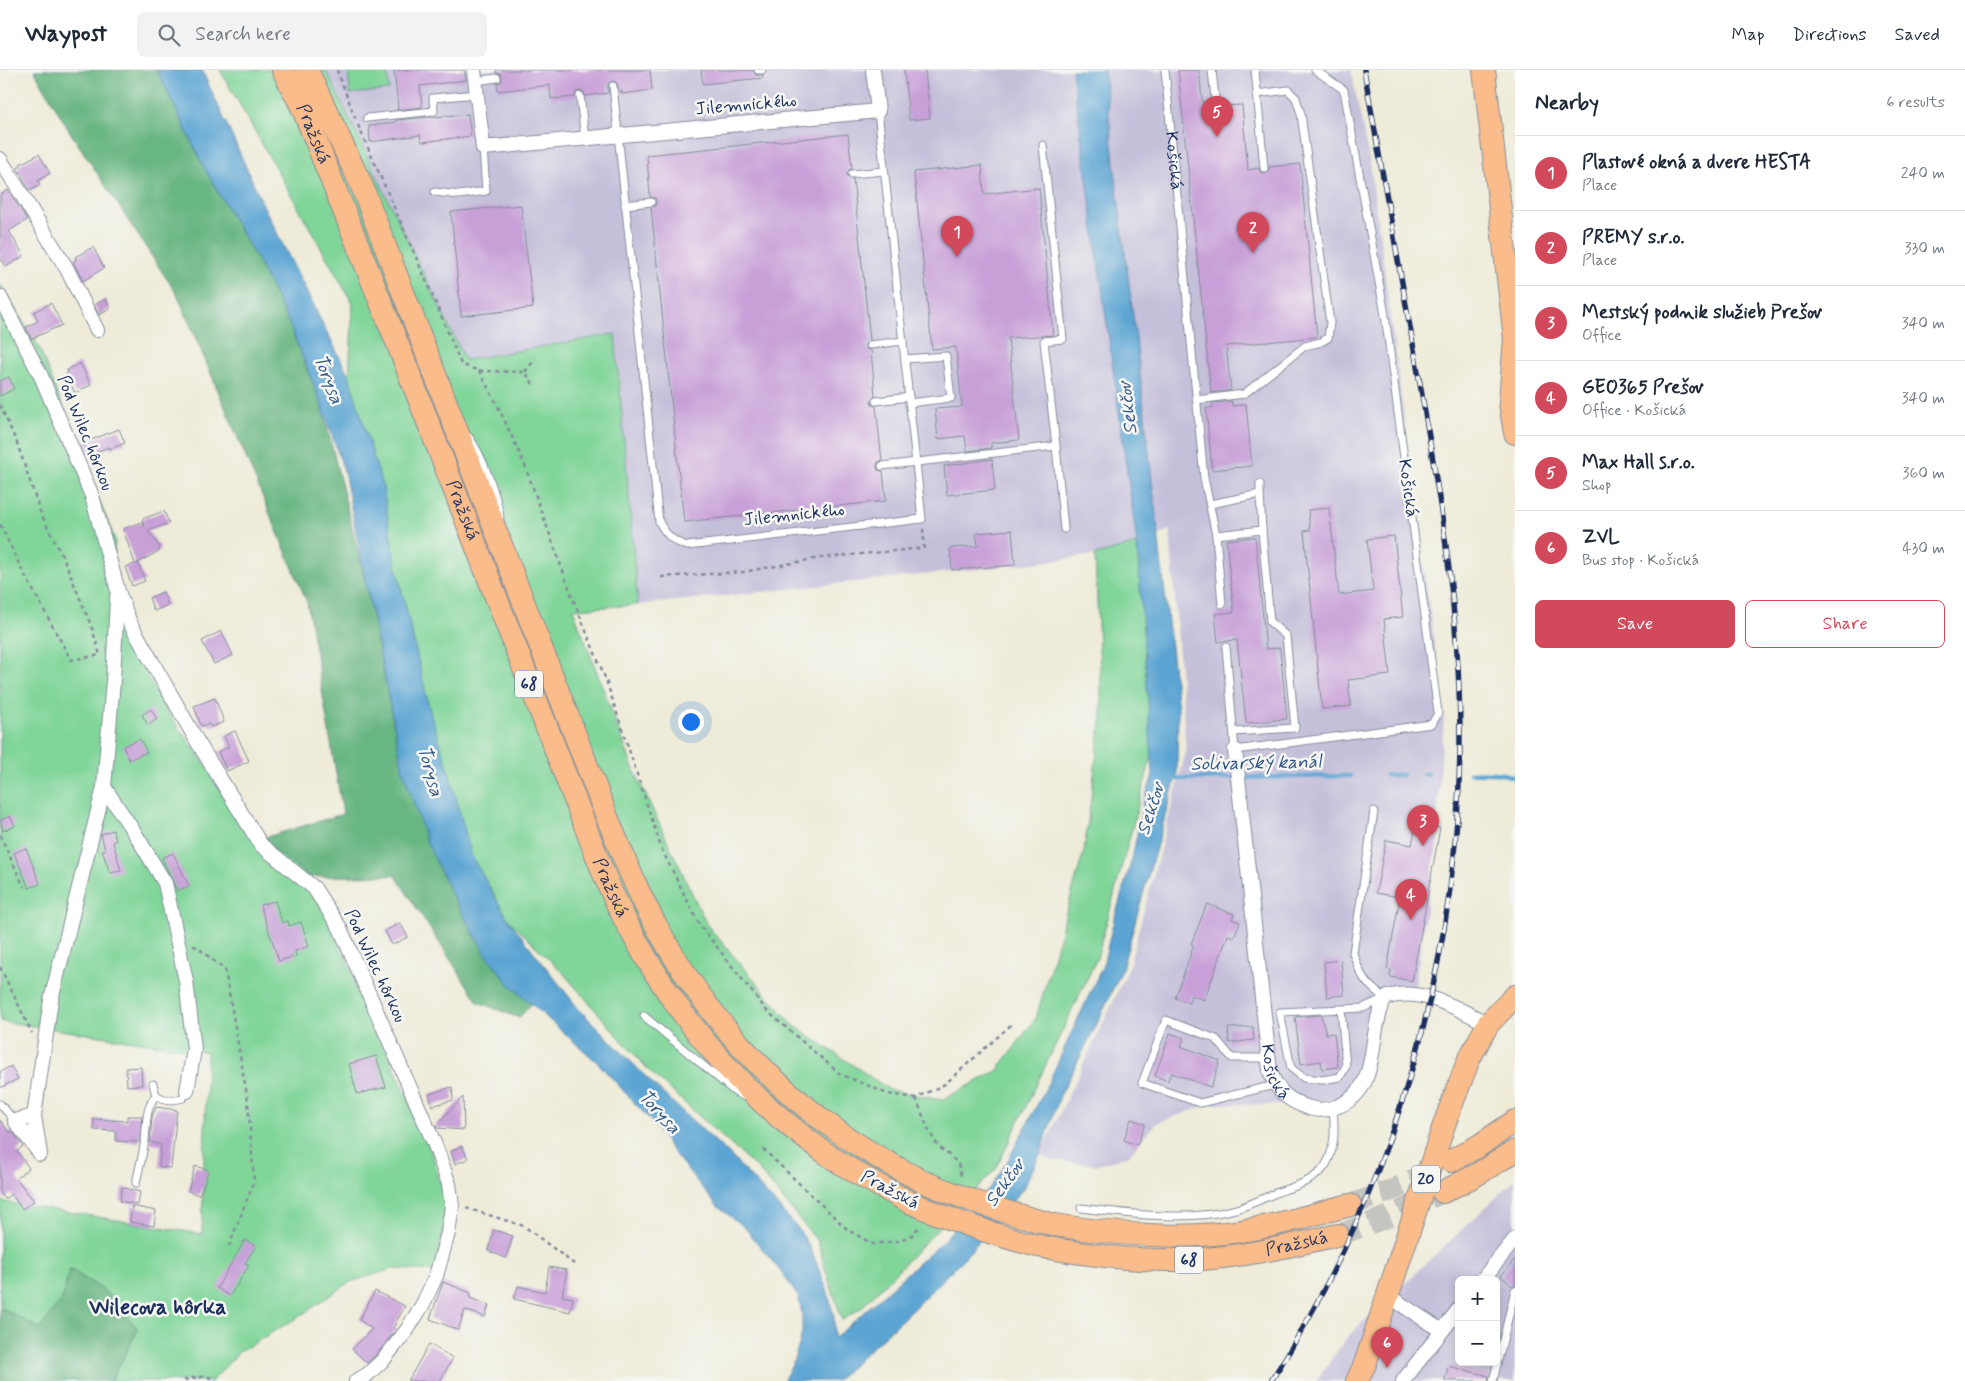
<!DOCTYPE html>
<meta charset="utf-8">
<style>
body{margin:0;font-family:Mynerve,sans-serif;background:#f2f2f3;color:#1f2937}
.controls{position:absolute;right:15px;bottom:15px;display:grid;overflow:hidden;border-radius:8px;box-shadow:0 2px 8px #0003}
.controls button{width:45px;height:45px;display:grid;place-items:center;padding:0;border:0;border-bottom:1px solid #e0e1e3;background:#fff;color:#1f2937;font:25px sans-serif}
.you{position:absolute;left:690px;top:651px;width:18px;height:18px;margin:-12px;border:4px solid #fff;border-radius:50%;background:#1a73e8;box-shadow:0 0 0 8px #1a73e833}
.badge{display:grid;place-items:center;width:32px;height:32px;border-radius:50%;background:#d1495b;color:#fff;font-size:16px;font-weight:700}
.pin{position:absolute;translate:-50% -41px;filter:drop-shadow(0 1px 2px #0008)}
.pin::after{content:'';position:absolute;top:26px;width:18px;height:15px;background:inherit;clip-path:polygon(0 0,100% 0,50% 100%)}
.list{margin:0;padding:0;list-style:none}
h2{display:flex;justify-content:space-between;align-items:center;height:65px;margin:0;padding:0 20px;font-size:21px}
h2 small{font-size:16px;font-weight:400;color:#747a83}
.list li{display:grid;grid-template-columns:32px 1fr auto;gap:15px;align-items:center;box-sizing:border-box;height:75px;padding:0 20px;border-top:1px solid #e0e1e3}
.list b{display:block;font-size:19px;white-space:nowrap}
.list p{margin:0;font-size:16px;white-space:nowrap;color:#747a83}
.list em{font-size:16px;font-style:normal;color:#747a83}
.actions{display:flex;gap:10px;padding:15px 20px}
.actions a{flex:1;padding:11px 0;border:1px solid #d1495b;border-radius:8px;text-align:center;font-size:18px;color:#d1495b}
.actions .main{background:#d1495b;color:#fff}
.icon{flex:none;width:28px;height:28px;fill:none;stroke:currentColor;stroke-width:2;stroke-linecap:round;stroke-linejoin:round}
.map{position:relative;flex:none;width:1515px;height:1311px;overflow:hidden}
header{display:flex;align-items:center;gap:30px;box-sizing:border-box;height:70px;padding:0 25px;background:#fff;border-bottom:1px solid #e0e1e3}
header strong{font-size:24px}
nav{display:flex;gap:28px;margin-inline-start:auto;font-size:18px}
.search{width:350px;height:45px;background:#f2f2f3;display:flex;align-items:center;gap:12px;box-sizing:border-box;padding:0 18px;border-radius:8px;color:#747a83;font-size:19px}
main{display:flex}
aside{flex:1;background:#fff}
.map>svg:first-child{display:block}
.industrial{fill:#c5c0da;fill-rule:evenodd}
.green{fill:#80d599;stroke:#4e827c}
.forest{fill:#68b681;stroke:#427270}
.water{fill:#5ca5d3;stroke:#3c6a98}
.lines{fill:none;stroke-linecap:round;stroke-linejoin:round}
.stream{stroke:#5ca5d3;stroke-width:4.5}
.building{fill:#c8a0d8}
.primary-tunnel{stroke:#c4c5c0;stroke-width:22;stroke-dasharray:22 11;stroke-linecap:butt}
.service-casing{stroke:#848d9b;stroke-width:9}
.minor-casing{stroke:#848d9b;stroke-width:16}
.primary-casing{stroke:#848d9b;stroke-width:24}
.path{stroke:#848d9b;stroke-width:2.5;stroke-dasharray:4 4;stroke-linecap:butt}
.service{stroke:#fff;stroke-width:7}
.minor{stroke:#fff;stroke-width:14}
.primary{stroke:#f9bc8a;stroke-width:22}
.rail-casing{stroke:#1b2f5e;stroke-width:5.5}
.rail{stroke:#f6f6f2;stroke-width:4;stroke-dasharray:11;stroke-linecap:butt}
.primary-bridge-casing{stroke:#848d9b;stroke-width:24;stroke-linecap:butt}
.primary-bridge{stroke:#f9bc8a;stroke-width:22}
.labels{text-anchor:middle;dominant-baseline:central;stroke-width:5;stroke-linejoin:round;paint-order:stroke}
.shield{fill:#f6f6f2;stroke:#5d6b8a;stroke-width:1}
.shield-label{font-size:16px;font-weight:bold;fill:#1b2f5e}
.street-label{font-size:18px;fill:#1b2f5e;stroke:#f6f6f2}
.water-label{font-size:19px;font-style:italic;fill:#325887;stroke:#f6f6f2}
.district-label{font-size:22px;font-weight:bold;fill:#1b2f5e;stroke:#f6f6f2}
</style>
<header>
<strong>Waypost</strong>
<div class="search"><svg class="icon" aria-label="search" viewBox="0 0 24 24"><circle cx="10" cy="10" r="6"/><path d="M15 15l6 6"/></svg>Search here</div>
<nav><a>Map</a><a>Directions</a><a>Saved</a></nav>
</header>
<main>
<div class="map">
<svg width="1515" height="1311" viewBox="0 0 1515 1311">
<rect width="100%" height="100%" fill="#f6f6f2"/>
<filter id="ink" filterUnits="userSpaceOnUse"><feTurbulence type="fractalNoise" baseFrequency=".02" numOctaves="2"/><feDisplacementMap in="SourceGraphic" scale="10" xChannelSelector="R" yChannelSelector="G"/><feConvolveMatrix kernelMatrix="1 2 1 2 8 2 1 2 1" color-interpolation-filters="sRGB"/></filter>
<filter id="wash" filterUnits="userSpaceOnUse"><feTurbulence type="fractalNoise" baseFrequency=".0096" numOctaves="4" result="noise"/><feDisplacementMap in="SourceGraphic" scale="20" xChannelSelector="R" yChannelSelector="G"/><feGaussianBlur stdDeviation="1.12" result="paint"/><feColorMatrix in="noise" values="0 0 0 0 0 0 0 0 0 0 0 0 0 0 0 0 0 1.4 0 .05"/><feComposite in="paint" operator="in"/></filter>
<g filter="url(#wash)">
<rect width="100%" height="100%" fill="#eeebd8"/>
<!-- industrial -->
<path class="industrial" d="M326,0H1351L1370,94L1444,647L1434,788L1414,921H1388L1360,1026L1286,1035L1209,1034L1155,1054L1128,1086L1098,1095L1052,1090L1040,1085L1128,900L1186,682L1170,460L1137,474L1095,485L1025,494L638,535L615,264L465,290Z
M1515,1110V1311H1316L1348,1266ZM1459,1210H1496V1292H1459Z"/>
<!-- green -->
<path class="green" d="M220,0H326L465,290L615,264L638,535L573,539L633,698L707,855L793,955L890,1020L942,1030L997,1001L1036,948L1084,781L1102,645L1095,485L1137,474L1153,681L1097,888L996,1099L861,1238L842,1250L825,1198L818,1172L759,1100L647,999L563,903L508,849L472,787L447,695L431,646L395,491L383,418L349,306L353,234Z
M348,0H387L389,20L350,24Z
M0,214L39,277L115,470L112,515L115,535L135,583L165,639L209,699L242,756L310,807L430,1078L448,1134L436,1201L393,1199L350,1212L300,1246L239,1282L212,1311H111L138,1259L70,1199L62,1229L40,1259L0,1237V1131L202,1164L207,982L0,951Z"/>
<!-- forest -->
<path class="forest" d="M34,0H157L206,101L258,191L288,251L321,333L364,505L403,701L453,827L486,884L510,915L532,933L519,948L478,932L395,805L310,807L260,769L343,744L307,532L178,226L68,59Z
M70,1199L105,1221L138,1259L111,1311H0V1237L40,1259L62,1229Z"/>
<!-- water -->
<path class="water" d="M157,0H202L266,141L349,306L383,418L395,491L431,646L447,695L472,787L508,849L578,938L658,1019L729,1084L797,1157L810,1177L828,1222L834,1247V1269L944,1170L991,1116L1007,1092L1045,1020L1103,895L1114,850L1132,789L1143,734L1153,705L1137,474L1072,0H1104L1117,119L1137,277L1178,639L1177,704L1121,902L1097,954L1060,1026L1040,1085L1022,1120L970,1182L912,1240L836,1311H783L792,1295L799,1275L802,1262V1245L799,1228L783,1204L745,1158L717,1136L673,1082L652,1052L598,993L510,915L486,884L453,827L427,773L403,701L344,401L321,333L288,251L258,191L206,101Z"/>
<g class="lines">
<!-- stream -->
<path class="stream" d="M1470,703C1486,703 1501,701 1515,708
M1423,704H1428
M1386,705H1403
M1170,709L1351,706"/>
</g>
<g id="blocks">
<!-- building -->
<path class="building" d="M394,0H464L466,10L420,16L422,37L396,40L398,38Z
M496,0H650L652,20L622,24V21L619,22L617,13L613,11L608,14V23L585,26L584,22L580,21L576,22L575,27L551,29L550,15L498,21L497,13L501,12L502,8L501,4L496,3Z
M701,0H753L756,5H763V8L703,14Z
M904,0H925L930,48L909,50Z
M1178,0H1199L1203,39L1211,38L1216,42L1219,41L1221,36L1242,35L1248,100L1259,98L1261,103H1265L1269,101V97L1300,94L1317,267L1226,276L1231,320L1211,323Z
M468,44L471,66L422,72L420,65L370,72L369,56L396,52V50Z
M848,64L852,99L849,100L847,104L848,107L853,109L870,270L865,275L866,279L871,280L875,326L871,331L872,335L876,336L882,391L878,392L877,396L878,400L883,401L886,431L684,452L651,137L655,136L656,132L655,128L650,127L647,85Z
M39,84L50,103L38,111L40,115L30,121L17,98L21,96L20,94Z
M982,95L984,124L1039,118L1053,265L1008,268L1019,370L991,373V378L967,381L965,366L938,369L935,339L962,337L956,277L932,279L914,102Z
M8,120L27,150L9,161L24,186L6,197L0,187V125Z
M521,135L533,238L461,246L451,142Z
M93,177L104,198L83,211L73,192L76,190L75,187Z
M106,229L110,239L99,245L94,235Z
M51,233L62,255L31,269L26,257L38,251L34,242Z
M80,293L91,315L75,323L66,304L68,303L67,300Z
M9,307L14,319L0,326V311Z
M1232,331V336L1246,334L1252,396L1212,400L1206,338H1212V333Z
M119,359L125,373L110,379L109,377L88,385L83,373Z
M992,389L995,420L947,425L944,396Z
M1329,438L1339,525L1373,521L1367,469L1394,466L1403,547L1384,549L1390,605L1348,610L1351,636L1322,639L1304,461L1310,460L1308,440Z
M164,441L169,453L148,461L160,477L159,481L136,494L138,493L145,511L132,516L125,497L135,494L123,459L142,452L145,457L142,449Z
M1012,460L1015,495L952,500L950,478L978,476L976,463Z
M1255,467L1266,579L1280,578L1287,649L1246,653L1237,570L1218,572L1215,544L1234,542L1226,470Z
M163,522L168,535L154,541L149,528Z
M221,561L233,585L214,594L202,571Z
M215,628L224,652L211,657L209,654L201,656L194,636Z
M151,639L157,649L148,655L142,645Z
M235,661L249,691L227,701L218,682L229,677L224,666Z
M140,669L147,682L129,690L123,676Z
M10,746L15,756L3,761L0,750Z
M1416,754L1440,758L1412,911L1390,907L1391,900L1387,899L1400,827L1376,823L1386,770L1412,775Z
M113,760L116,771L113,772L121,801L110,803L102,780H105L101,764Z
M26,778L40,814L29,818L14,783Z
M173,783L189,816L177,821L162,788Z
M275,831L282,853L288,851L289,856L301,852L309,876L295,881L296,886L279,891L260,835Z
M1207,834L1234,844L1232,849L1240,852L1234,867L1228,865L1204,930L1191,925L1189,933L1175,928L1194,875L1191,874Z
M400,853L408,867L392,875L385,861Z
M1341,890L1344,925L1327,927L1324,892Z
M1321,945L1326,964L1334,963L1338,997L1322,999L1321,991L1301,994L1295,947Z
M1253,957L1254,970L1229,973L1228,958Z
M1170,963L1184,968L1181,976L1220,991L1211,1017L1171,1003L1168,1011L1155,1006Z
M376,986L386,1017L357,1024L349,994Z
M11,996L18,1009L0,1018V1002Z
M141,997L142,1015L127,1016L126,998Z
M452,1017L453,1030L432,1036L429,1024Z
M463,1027L464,1060L437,1058L436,1055Z
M156,1037L177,1040L171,1098L159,1097L161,1075L150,1072L152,1047Z
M127,1046H142L139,1072L116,1071V1061L94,1060V1049L127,1051Z
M1131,1049L1145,1054L1137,1075L1124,1070Z
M0,1050L10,1063L12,1061L23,1076L17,1081L29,1098L16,1108L34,1131L22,1139L11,1124L5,1129L0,1122Z
M462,1076L468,1089L455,1094L451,1081Z
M195,1096L208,1100L205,1112L199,1125L188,1121Z
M122,1117L140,1122L138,1135L120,1131Z
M132,1136L156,1141L154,1156L130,1152Z
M494,1160L513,1166L506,1188L488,1181Z
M245,1170L256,1176L245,1193L249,1195L230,1226L217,1218Z
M1515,1189V1215L1512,1216L1501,1206Z
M549,1197L567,1200L562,1226L573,1228L570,1242L514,1229L518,1216L545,1222Z
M443,1212L471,1223L470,1228L489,1235L485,1247L465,1240L458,1260L430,1249Z
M375,1221L405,1236L393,1258L396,1260L378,1283L367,1293L352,1279L372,1259L359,1250Z
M429,1274L453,1288L440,1311H408Z
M1448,1296L1489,1306L1488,1311H1445Z"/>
</g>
</g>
<g filter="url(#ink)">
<use href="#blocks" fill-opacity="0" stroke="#848d9b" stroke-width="1"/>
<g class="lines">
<!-- primary-tunnel -->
<path class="primary-tunnel" d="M1350,1135L1395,1119L1441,1096
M1338,1165L1385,1148L1443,1122"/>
<defs>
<g id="service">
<path d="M758,0H762"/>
<path id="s1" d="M1165,0L1204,408L1216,465"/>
<path d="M1212,0L1216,37"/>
<path d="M1255,0L1264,98"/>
<path d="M476,11L497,8"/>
<path d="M613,16L659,452C667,466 672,471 687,476L922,449L878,41"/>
<path d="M580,26L585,69"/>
<path d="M367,48L434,41L433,28L477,24"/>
<path d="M852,104L884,101"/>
<path d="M435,122L459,125L486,121L483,78"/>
<path d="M625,135L651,132"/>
<path d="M870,275L903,271"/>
<path d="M905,289L946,286L951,328L909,333"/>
<path d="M1197,330L1244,324L1305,276L1321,272L1328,268L1330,253L1301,44L1296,28L1288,20L1257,24"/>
<path d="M876,331L909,327"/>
<path d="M469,367C482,385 497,425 500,447"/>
<path d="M1056,376L1064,459"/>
<path d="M882,396L1056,376L1044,271L1063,269L1043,75"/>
<path d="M1260,414V424"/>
<path d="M1210,434L1260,424L1262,460"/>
<path d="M1222,534L1216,465L1262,460L1270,552L1286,566L1295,658L1234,662"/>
<path d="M1226,577L1235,680L1432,654L1438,643L1385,245L1344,20L1315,0"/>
<path d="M1341,939L1346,996L1340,1007L1322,1010L1304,1008L1291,998L1280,942L1363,938L1385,928C1364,913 1361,907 1353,883L1374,741"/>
<path d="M644,946L735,1022L743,1026"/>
<path d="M1269,988H1232L1216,969L1166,950L1142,1013L1200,1033L1275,1015"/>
<path d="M153,1014L156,1025C166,1031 172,1031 183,1028L187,1021"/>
<path d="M0,1034L15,1051"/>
<path d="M136,1113C139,1099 143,1084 145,1070C147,1053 145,1039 156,1025"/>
<path d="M1081,1138C1127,1144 1190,1152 1236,1139C1250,1135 1264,1128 1278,1122C1293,1117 1311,1112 1322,1100C1336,1084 1335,1058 1333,1038"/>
<path d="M1493,1311L1515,1220"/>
</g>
<g id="minor">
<path d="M474,0L483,78L878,41L873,0"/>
<path d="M0,89L67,199L97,260"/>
<path d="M0,227L41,306L92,426L118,521L130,553L197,671L261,775L314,818L340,858L435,1075L449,1114L452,1136L448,1163L436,1206L423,1234L407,1260L384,1289L367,1305L356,1311"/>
<path id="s2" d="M1235,680L1270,1001C1277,1021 1287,1030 1307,1037C1316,1041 1327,1040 1336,1037C1377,1022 1369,980 1379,945C1380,939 1383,933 1385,928C1420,916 1457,938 1488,954"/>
<path d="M104,717L136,765L165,813L186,911L194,979L187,1021"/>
<path d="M34,1046L15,1051L38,1081"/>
<path d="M40,1084L34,1046L51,930L104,717L113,611L117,527"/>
<path d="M1482,1210L1515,1169"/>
<path d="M1387,1225L1442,1261"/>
<path d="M1403,1311L1459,1239"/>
</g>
<g id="primary">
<path id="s3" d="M283,0L303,39L398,275L584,753C598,790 612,827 631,861C678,949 742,1024 824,1082C850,1101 880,1116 909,1132"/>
<path d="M307,0L361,114L605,742C620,778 634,815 653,850C698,934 760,1007 839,1062C865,1081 895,1097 924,1112"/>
<path d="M1484,0L1515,269"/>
<path d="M1515,267L1510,333L1515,363"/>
<path d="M1451,1091L1480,1075L1515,1051"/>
<path d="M1443,1122L1476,1105L1515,1081"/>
<path d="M1055,1155C1121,1165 1188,1171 1253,1159C1286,1153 1318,1143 1350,1135"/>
<path id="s4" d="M1038,1176C1092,1186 1147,1193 1202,1189C1248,1186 1293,1175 1338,1165"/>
<path d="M1357,1311L1365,1294L1445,1052L1469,989L1488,954L1515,926"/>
</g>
</defs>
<!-- service casing -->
<use href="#service" class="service-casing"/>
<!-- minor casing -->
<use href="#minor" class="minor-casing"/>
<!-- primary casing -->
<use href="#primary" class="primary-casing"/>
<!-- path -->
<path class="path" d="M337,0L356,50
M358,55L435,231L461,294L479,301L525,302L533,314
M479,301L496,332L524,393L573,529L606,610L662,780L699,854L767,941L840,1004L888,1024L916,1028L945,1014L1011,955
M525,302L535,289
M0,335L17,373L41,444L66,494L92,558L100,585L71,590L21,498L0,454
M661,507L743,502L820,488L924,478L923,458
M0,765L24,817
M193,876L197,877L225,900L248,1031L254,1111L229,1176
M0,897L32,963
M916,1028L928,1059L938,1076L958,1093L961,1106
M763,1079L848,1160L873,1174L898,1171L912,1165L920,1156
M466,1138L524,1156L574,1194
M184,1310C196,1308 207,1303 216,1311"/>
<!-- service -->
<use href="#service" class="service"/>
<!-- minor -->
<use href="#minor" class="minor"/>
<!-- primary -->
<use href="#primary" class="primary"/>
<defs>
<path id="rail" d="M1271,1311C1401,1108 1469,860 1459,619C1455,512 1436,407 1418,302C1400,201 1382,101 1364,0"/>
</defs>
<!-- rail casing -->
<use href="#rail" class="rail-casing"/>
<!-- rail -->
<use href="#rail" class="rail"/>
<defs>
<path id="primary-bridge" d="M924,1112C967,1130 1010,1144 1055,1155
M909,1132C951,1150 993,1165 1038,1176"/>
</defs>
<!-- primary-bridge casing -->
<use href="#primary-bridge" class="primary-bridge-casing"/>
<!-- primary-bridge -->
<use href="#primary-bridge" class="primary-bridge"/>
</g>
</g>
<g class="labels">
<!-- shield labels -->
<g class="shield">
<rect x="515" y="600.5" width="28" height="27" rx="4"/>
<rect x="1412" y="1095.5" width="28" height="27" rx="4"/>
<rect x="1175" y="1176.5" width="28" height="27" rx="4"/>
</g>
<g class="shield-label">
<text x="529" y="614">68</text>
<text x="1426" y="1109">20</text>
<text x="1189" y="1190">68</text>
</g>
<!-- street labels -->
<g class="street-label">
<text transform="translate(746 35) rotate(-5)">Jilemnického</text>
<text stroke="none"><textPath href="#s3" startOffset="71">Pražská</textPath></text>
<text stroke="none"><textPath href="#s1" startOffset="91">Košická</textPath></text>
<text transform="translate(85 363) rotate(68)">Pod Wilec hôrkou</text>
<text transform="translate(1408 418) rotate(82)">Košická</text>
<text stroke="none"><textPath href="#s3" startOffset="476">Pražská</textPath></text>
<text transform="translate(794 445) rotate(-6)">Jilemnického</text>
<text stroke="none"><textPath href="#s3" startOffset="881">Pražská</textPath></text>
<text transform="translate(375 896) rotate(65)">Pod Wilec hôrkou</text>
<text stroke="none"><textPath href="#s2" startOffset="325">Košická</textPath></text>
<text transform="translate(890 1120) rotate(28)">Pražská</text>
<text stroke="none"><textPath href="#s4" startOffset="261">Pražská</textPath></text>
</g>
<!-- water labels -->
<g class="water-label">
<text transform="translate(328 309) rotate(69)">Torysa</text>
<text transform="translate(1128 338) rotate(-97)">Sekčov</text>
<text transform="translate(1256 693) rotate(-1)">Solivarský kanál</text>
<text transform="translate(430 701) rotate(75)">Torysa</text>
<text transform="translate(1151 739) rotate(-72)">Sekčov</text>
<text transform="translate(659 1042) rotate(48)">Torysa</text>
<text transform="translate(1005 1113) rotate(-54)">Sekčov</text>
</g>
<!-- district labels -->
<g class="district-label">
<text x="158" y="1238">Wilecova hôrka</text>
</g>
</g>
</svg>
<div class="controls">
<button>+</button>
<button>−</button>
</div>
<div class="you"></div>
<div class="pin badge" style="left:957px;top:187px">1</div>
<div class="pin badge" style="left:1253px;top:183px">2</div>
<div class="pin badge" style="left:1423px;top:776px">3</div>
<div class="pin badge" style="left:1411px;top:850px">4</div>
<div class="pin badge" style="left:1217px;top:67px">5</div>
<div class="pin badge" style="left:1387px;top:1298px">6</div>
</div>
<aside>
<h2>Nearby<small>6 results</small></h2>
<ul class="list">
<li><span class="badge">1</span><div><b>Plastové okná a dvere HESTA</b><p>Place</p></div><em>240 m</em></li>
<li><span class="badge">2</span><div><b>PREMY s.r.o.</b><p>Place</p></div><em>330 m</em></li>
<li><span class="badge">3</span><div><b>Mestský podnik služieb Prešov</b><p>Office</p></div><em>340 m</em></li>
<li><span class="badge">4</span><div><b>GEO365 Prešov</b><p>Office · Košická</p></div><em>340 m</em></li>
<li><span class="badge">5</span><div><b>Max Hall s.r.o.</b><p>Shop</p></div><em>360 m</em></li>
<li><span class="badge">6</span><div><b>ZVL</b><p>Bus stop · Košická</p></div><em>430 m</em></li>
</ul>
<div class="actions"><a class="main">Save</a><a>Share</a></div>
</aside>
</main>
